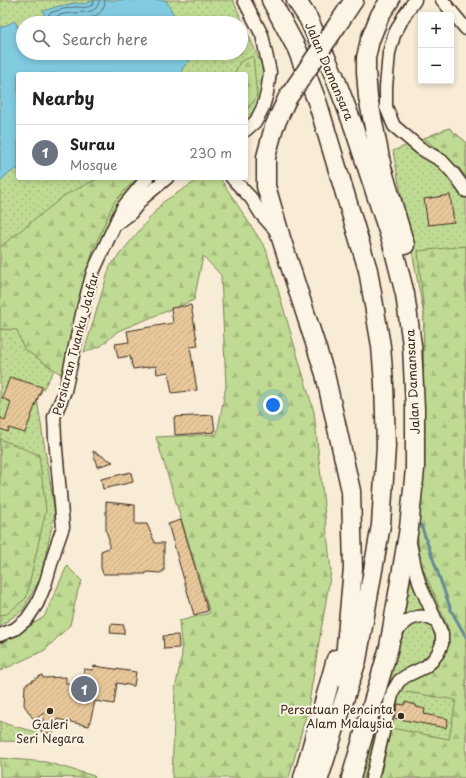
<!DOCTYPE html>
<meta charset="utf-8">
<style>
body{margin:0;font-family:"Playpen Sans",sans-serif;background:#f6f6f6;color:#222}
.controls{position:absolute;right:12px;top:12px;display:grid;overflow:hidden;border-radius:4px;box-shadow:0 2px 6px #0003}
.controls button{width:36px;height:36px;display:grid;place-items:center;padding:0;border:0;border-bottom:1px solid #e0e0e0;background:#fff;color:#222;font:20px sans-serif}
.you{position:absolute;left:273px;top:405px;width:14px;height:14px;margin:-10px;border:3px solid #fff;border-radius:50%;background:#1a73e8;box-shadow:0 0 0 6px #1a73e833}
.badge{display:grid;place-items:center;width:26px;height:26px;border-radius:50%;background:#111827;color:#fff;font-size:13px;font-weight:700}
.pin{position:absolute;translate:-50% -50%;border:2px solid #fff;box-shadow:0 1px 4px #0006}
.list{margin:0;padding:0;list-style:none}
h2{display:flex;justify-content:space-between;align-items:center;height:52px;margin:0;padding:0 16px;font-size:17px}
h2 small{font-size:13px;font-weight:400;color:#767676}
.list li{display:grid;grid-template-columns:26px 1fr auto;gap:12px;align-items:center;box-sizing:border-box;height:56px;padding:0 16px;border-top:1px solid #e0e0e0}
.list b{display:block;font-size:15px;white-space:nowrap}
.list p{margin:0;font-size:13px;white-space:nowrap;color:#767676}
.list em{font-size:13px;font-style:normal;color:#767676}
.icon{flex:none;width:22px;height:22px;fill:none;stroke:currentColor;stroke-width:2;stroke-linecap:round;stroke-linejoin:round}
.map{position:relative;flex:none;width:466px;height:778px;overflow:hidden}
.search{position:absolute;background:#fff;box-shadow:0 2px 6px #0003;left:16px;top:16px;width:232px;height:44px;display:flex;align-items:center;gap:10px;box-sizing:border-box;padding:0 14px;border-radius:22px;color:#767676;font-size:15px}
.panel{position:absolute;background:#fff;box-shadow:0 2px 6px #0003;left:16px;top:72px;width:232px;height:108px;border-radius:4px}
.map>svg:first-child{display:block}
.grass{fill:url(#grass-dots);stroke:#7d8258;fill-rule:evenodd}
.forest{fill:url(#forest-firs);stroke:#7d8258}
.water{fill:#81cbe1;stroke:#658b93}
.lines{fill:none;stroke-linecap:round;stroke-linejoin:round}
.shore{stroke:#576a6c;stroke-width:1}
.stream{stroke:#658b93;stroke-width:3}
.building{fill:url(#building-hatch);stroke:#3b2a1e}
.street-casing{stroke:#3b2a1e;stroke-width:15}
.primary-casing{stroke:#3b2a1e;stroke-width:21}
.street{stroke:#fcf5e5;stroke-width:12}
.primary{stroke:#fcf5e5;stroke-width:18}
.primary-bridge-casing{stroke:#3b2a1e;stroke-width:21;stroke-linecap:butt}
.primary-bridge{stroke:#fcf5e5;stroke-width:18}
.poi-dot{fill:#3b2a1e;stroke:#fcf5e5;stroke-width:1.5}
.labels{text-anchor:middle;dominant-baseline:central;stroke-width:4;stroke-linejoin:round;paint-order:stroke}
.street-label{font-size:12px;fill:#3b2a1e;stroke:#fcf5e5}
.poi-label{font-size:12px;fill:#3b2a1e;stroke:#fcf5e5;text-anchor:end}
</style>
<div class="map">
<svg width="466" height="778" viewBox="0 0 466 778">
<defs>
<pattern id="grass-dots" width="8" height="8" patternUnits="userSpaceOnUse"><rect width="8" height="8" fill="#bfdb93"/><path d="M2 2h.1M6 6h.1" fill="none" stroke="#a5bc7e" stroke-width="1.8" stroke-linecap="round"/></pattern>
<pattern id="forest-firs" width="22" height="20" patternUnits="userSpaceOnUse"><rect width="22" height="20" fill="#bfdb93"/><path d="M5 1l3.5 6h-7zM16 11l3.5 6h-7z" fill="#a5bc7e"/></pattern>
<pattern id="building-hatch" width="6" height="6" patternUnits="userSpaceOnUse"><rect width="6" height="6" fill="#e8c89a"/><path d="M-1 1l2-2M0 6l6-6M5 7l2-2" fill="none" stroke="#c8ac84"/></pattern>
</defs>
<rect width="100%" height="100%" fill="#f8ecd6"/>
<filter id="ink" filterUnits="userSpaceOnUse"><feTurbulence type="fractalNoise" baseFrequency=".025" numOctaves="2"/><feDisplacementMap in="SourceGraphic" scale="8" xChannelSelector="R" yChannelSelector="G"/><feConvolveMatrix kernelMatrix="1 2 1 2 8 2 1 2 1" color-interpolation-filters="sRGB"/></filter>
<g filter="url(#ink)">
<!-- grass -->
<path class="grass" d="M0,0H233L264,70L260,105L246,123V74H18V178H142L116,207L85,280L67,349L37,399L55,513L40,579L23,610L0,626ZM23,23H241V53H23Z
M449,128L466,142V778H360L422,470L424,315L393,151Z
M0,721L9,725L37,732V742L0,741Z"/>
<!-- forest -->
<path class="forest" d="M253,56L257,97L246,111V74H234L240,62Z
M449,128L466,142V177L459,168L424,138Z
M99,178H137L114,202L93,250L65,377L24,349L17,330L0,329V247L65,195Z
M201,178H220L266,249L314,412L331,571L308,708L289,778H172L175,690L182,654L179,621L210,613L156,437L217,434L226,386L221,275L203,256L194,300L118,331L101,346L84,352L110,266L163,202Z
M466,246V778H380L391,728L449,739L456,700L400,691L402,686L419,676L435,665L443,657L448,646L449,630L421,564L417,532L422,470L424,315L418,251Z
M0,439L39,455L46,510L26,598L7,614L0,615Z
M67,566L82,581L78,590L70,625L45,650L0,671V644L44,617Z
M0,758L46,762L94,776L95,778L0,777Z"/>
<!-- water -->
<path class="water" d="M95,0H166L178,23H34L45,18L43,11L59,6L75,3L84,4Z
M15,21L18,28L23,27V53H194L195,55L184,66L180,74H18V168L5,176L0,183V28Z"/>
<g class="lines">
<!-- shore -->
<path class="shore" d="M44,23L48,20L49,14L50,13C58,10 67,8 75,7C81,7 86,9 92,5C94,4 94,3 94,0
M52,23L55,17C61,14 67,13 74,13C84,11 98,15 99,0
M59,23L60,21C65,20 71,18 76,18C80,18 83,19 86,19C97,17 105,11 105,0"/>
<!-- stream -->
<path class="stream" d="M421,525L451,610L466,637"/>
</g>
<!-- building -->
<path class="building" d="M450,195L454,222L428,225L424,199Z
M191,305L198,346L190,347L197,390L172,393L168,372L157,374L156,366L133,369L130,356L118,358L115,344L129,342L127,331L173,323L171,308Z
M10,377L42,387L25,433L9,428L8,432L0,429V417L5,421L11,402L2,398Z
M213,415L215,432L175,435L174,417Z
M93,451L113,462L97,467Z
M131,472L133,482L103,489L101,479Z
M106,502L135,505V524H147L155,543H164V571L160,573L146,572V574H103L101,568V551L109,548V539L106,531Z
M181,520L208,611L194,615L168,524Z
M111,624L124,625V634L110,633Z
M178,635L179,648L164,649L163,636Z
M94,666L136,672L134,686L117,683L114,704L95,701L89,726L57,719L53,734L41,732L44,713L34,720L24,705L25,685L42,675L43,678L66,677V684L82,685L84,669L93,670Z
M405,702L416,705V707L425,709L424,714L448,719L446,728L394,718L398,704L404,705Z"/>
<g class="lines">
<defs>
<path id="street" d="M244,0L262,35L270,72L267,93L263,107L256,121L246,130
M415,0L404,16L394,35L389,53L386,87V107L394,126L420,148L442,161L453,173L466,191
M442,0L466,29
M232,178L251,198L261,214L277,232
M115,225L130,214L143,198L167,178
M0,635L15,629L27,619L37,604L45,585L55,550L63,527L55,438L54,417L65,391L84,305L93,272L123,207L147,178
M393,641C395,637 397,632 399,629C410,616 424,612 437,623
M372,778L393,691L399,681L406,676L425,667L432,661L438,653L442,644V634L420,585L415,567L410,543"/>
<path id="primary" d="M271,0L297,49L318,104L368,270L381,346L384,384L386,446L381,525L357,660L319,778
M296,0L308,18L334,75L353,125L380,207L392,243L405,294L412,345L415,409V469L409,528L389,647L351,778
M390,0L380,15L370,40L366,58V72L368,97L382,168L405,245
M340,21L354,0
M287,99L274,127L266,157V186L281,238L325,374L351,491L353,568L345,657L341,678
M303,778L336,659"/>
</defs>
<!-- street casing -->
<use href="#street" class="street-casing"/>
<!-- primary casing -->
<use href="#primary" class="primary-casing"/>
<!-- street -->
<use href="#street" class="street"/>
<!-- primary -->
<use href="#primary" class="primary"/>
<defs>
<path id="primary-bridge" d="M287,99L340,21"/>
</defs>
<!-- primary-bridge casing -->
<use href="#primary-bridge" class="primary-bridge-casing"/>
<!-- primary-bridge -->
<use href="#primary-bridge" class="primary-bridge"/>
</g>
</g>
<!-- markers -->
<g class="poi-dot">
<circle cx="50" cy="711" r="4"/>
<circle cx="401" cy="716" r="4"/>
</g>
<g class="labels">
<!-- street labels -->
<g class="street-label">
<text transform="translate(330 71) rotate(67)">Jalan Damansara</text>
<text transform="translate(75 344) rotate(-75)">Persiaran Tuanku Ja'afar</text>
<text transform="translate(412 382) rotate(-93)">Jalan Damansara</text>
</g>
<!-- poi labels -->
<g class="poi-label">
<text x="393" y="709">Persatuan Pencinta<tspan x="393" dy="14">Alam Malaysia</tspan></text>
<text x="50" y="724" text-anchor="middle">Galeri<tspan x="50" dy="14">Seri Negara</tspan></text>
</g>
</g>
</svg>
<div class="controls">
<button>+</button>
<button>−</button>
</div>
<div class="you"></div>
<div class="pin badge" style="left:84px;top:689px;background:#6b7280">1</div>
<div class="search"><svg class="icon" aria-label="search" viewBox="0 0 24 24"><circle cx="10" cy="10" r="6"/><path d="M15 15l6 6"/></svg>Search here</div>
<section class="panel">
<h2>Nearby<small></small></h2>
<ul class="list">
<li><span class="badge" style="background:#6b7280">1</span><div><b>Surau</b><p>Mosque</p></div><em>230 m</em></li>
</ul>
</section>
</div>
